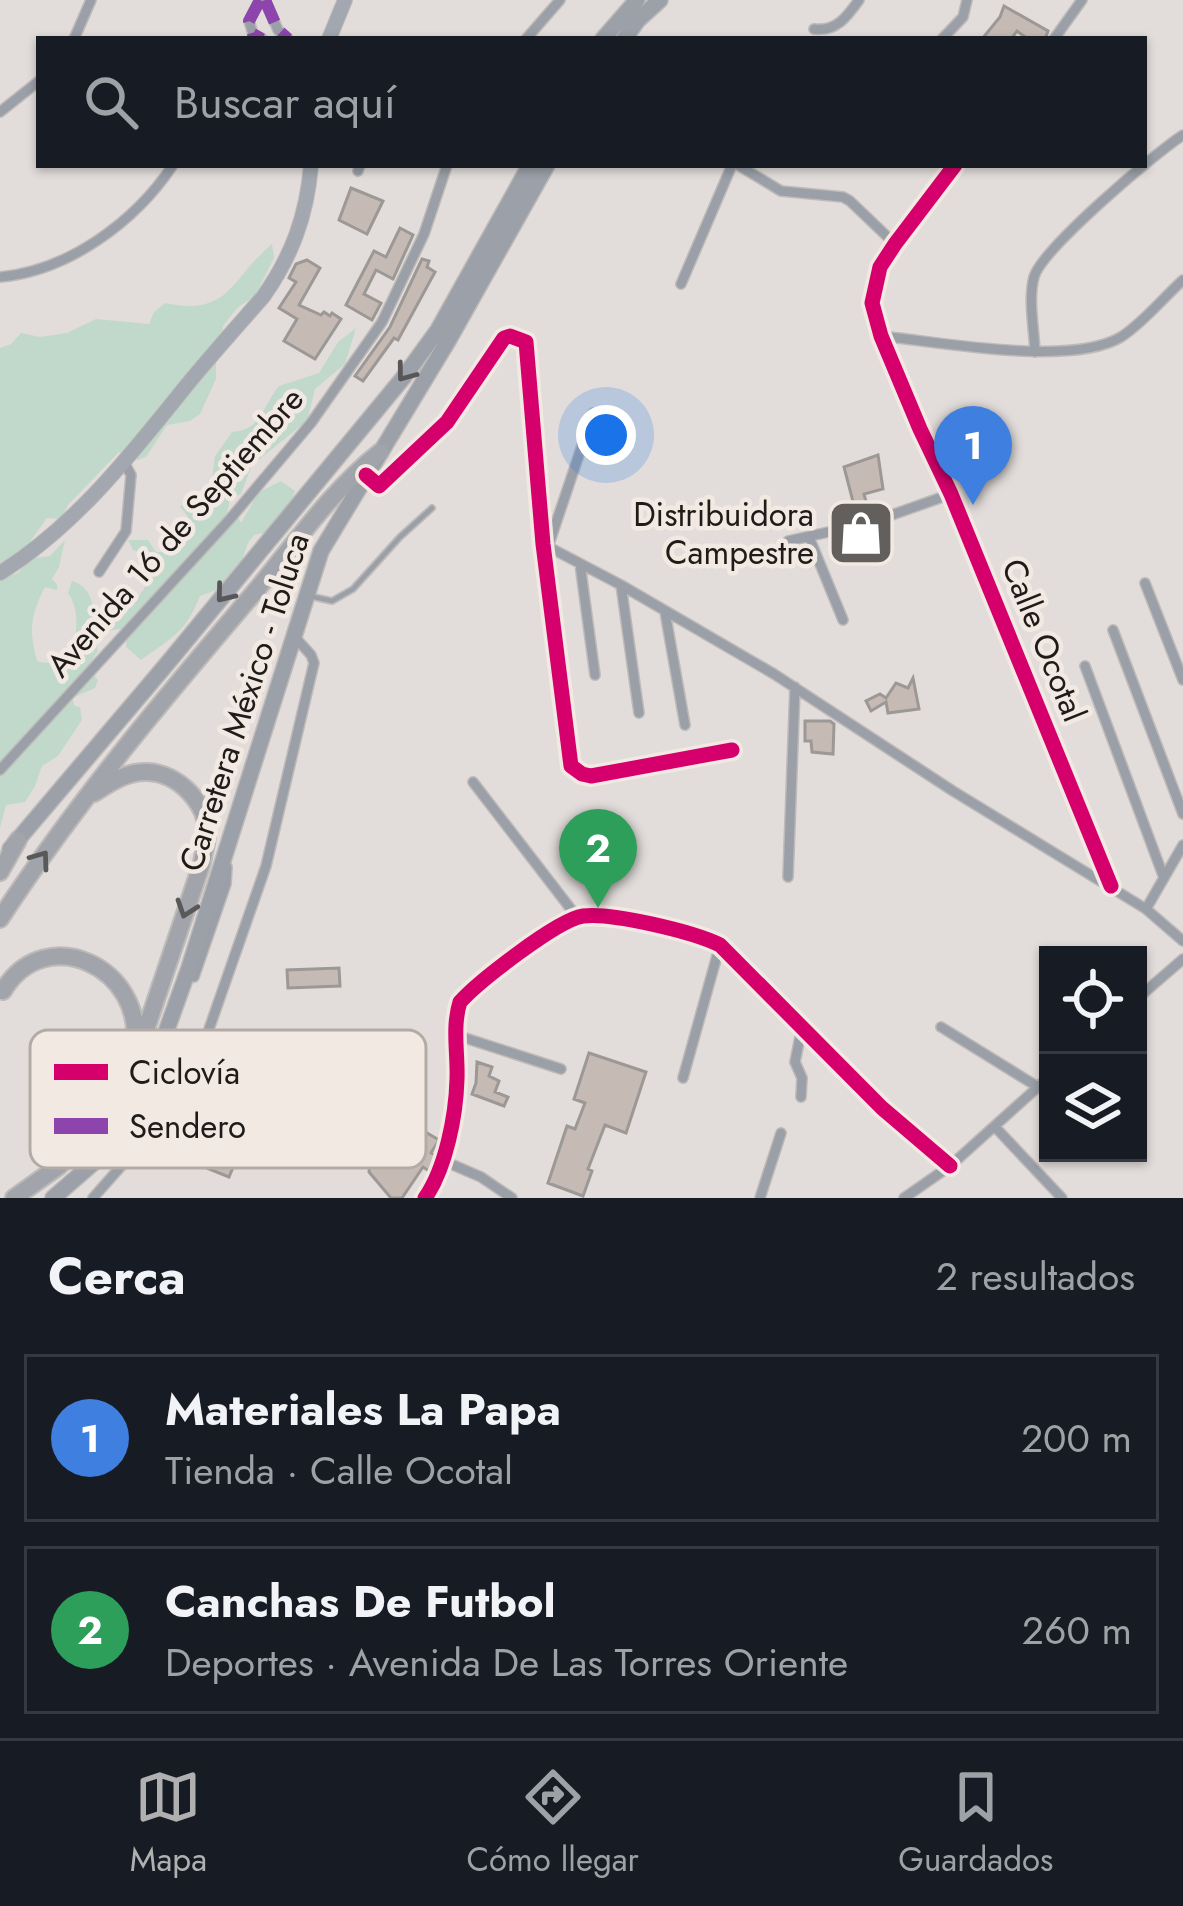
<!DOCTYPE html>
<html lang="es">
<meta charset="utf-8">
<style>
body{margin:0;font-family:Jost,sans-serif;background:#242831;color:#f1f3f6}
.controls{position:absolute;right:36px;bottom:36px;display:grid;overflow:hidden;border-radius:0px;box-shadow:0 3px 9px #0004}
.controls button{width:108px;height:108px;display:grid;place-items:center;padding:0;border:0;border-bottom:3px solid #363941;background:#171b24;color:#f1f3f6;font:60px sans-serif}
.you{position:absolute;left:606px;top:435px;width:42px;height:42px;margin:-30px;border:9px solid #fff;border-radius:50%;background:#1a73e8;box-shadow:0 0 0 18px #1a73e833}
.badge{display:grid;place-items:center;width:78px;height:78px;border-radius:50%;background:#b1b0b1;color:#fff;font-size:39px;font-weight:700}
.pin{position:absolute;translate:-50% -99px;filter:drop-shadow(0 3px 6px #0008)}
.pin::after{content:'';position:absolute;top:63px;width:42px;height:36px;background:inherit;clip-path:polygon(0 0,100% 0,50% 100%)}
.list{margin:0;padding:0;list-style:none}
h2{display:flex;justify-content:space-between;align-items:center;height:156px;margin:0;padding:0 48px;font-size:51px}
h2 small{font-size:39px;font-weight:400;color:#9ea1a6}
.list li{display:grid;grid-template-columns:78px 1fr auto;gap:36px;align-items:center;box-sizing:border-box;height:168px;margin:0 24px 24px;padding:0 24px;border:3px solid #363941;border-radius:0px}
.list b{display:block;font-size:45px;white-space:nowrap}
.list p{margin:0;font-size:39px;white-space:nowrap;color:#9ea1a6}
.list em{font-size:39px;font-style:normal;color:#9ea1a6}
.icon{flex:none;width:66px;height:66px;fill:none;stroke:currentColor;stroke-width:2;stroke-linecap:round;stroke-linejoin:round}
.map{position:relative;flex:none;width:1183px;height:1198px;overflow:hidden}
.search{position:absolute;background:#171b24;box-shadow:0 3px 9px #0004;left:36px;right:36px;top:36px;height:132px;display:flex;align-items:center;gap:30px;box-sizing:border-box;padding:0 42px;border-radius:0px;color:#9ea1a6;font-size:45px}
.sheet{height:540px;background:#171b24}
nav{display:flex;justify-content:space-around;align-items:center;box-sizing:border-box;height:168px;border-top:3px solid #363941;background:#171b24;font-size:33px;color:#9ea1a6}
nav a{display:grid;justify-items:center;gap:6px}
nav .on{color:#b1b0b1}
.map>svg:first-child{display:block}
.green{fill:#c1d9ca}
.building{fill:#c5bbb4;stroke:#9c9896;stroke-width:3}
.lines{fill:none;stroke-linecap:round;stroke-linejoin:round}
.lane-casing{stroke:#bebab8;stroke-width:8}
.street-casing{stroke:#bebab8;stroke-width:12}
.secondary-casing{stroke:#bebab8;stroke-width:16}
.primary-casing{stroke:#bebab8;stroke-width:18}
.highway-casing{stroke:#bebab8;stroke-width:20}
.lane{stroke:#9a9fa8;stroke-width:4.5}
.street{stroke:#9a9fa8;stroke-width:9}
.secondary{stroke:#a3a7af;stroke-width:14}
.primary{stroke:#9ca1a9;stroke-width:15}
.highway{stroke:#a1a4ab;stroke-width:16}
.quiet{stroke:#8e44ad;stroke-width:12;stroke-dasharray:24 12;stroke-linecap:butt}
.cycleway-casing{stroke:#f3e9e3;stroke-width:22}
.cycleway{stroke:#d6006c;stroke-width:15}
.oneway{stroke:#575759}
.oneway2{stroke:#59595a}
.labels{text-anchor:middle;dominant-baseline:central;stroke-width:9;stroke-linejoin:round;paint-order:stroke}
.poi-label{font-size:33px;fill:#1e1b18;stroke:#f3e9e3;text-anchor:end}
.street-label{font-size:33px;fill:#1e1b18;stroke:#f3e9e3}
.key{fill:#f3e9e3;stroke:#b3aba6;stroke-width:3}
.key-label{font-size:33px;fill:#1e1b18}
</style>
<div class="map">
<svg width="1183" height="1198" viewBox="0 0 1183 1198">
<rect width="100%" height="100%" fill="#e2ddda"/>
<!-- green -->
<path class="green" d="M272,244L274,258L255,296L237,308L223,326L222,342L216,357V379L200,414L190,421L167,425L146,457L138,460L119,452L68,505L61,519L47,518L22,553L0,570V348L11,344L21,333L40,337L67,333L96,319L149,324L154,312L165,303C230,317 230,279 272,244Z
M356,328L345,364L315,389L307,421L252,465L241,494L230,499L227,513L236,512L241,523L259,492L281,481L295,491L284,522L273,531L254,535L248,543L235,579L222,588L200,596C185,634 171,638 141,660L126,647L127,636L120,629L112,630L94,639L98,651L87,668L98,680L95,688L72,698L75,706L80,707L82,720L58,756L42,766L35,786L25,802L6,805L0,828V579L18,573L29,559L50,556L65,540L59,567L52,579L57,584V590L45,587C30,616 29,630 37,661C75,674 86,617 68,593L72,581C89,586 93,600 94,617L118,622C133,604 147,588 156,565L150,556L133,550L128,540H148L156,552H175L192,533L190,520L180,506L210,495L215,456L232,432C261,431 263,405 279,386L319,373L338,342Z"/>
<!-- building -->
<path class="building" d="M1004,6L1048,31L1045,39H1028L1017,31L1011,39H982L1000,17Z
M351,188L383,201L367,234L339,220Z
M400,228L413,235L393,279L376,270L364,294L381,303L372,320L346,305L374,251L386,257Z
M422,259L429,261L427,267L435,272L398,340L394,338L363,381L355,376L390,327Z
M307,260L320,268L299,305L321,315L324,312L330,316L332,313L341,319L315,359L284,341L297,319L279,308L296,282L289,278L296,264Z
M878,455L883,489L864,494L869,513L857,517L844,467Z
M913,678L919,709L888,713L886,702L871,711L866,701L880,694L886,698L896,683L908,688Z
M805,721H830L834,724L833,754L812,752L811,741H805Z
M339,968L340,986L288,988L287,970Z
M589,1053L646,1072L626,1133L605,1125L588,1169L592,1171L583,1196L548,1183L567,1126L575,1129L585,1103L574,1099Z
M477,1062L492,1067L489,1076L499,1081L495,1092L508,1097L504,1106L472,1094L476,1083Z
M405,1120L439,1140L431,1153L435,1155L429,1171L423,1167L402,1198H391L369,1172L370,1162Z
M223,1122L300,1131L299,1140L285,1139L283,1158L239,1153L229,1177L194,1163L200,1148L192,1145L198,1130L217,1135Z"/>
<g class="lines">
<defs>
<path id="lane" d="M314,597L332,601L353,589L400,537L432,508"/>
<path id="street" d="M260,0L249,21L253,34L262,39
M265,0L278,30L288,39
M814,29C836,32 847,17 859,0
M74,39L91,0
M526,39L560,0
M942,39L963,17L967,0
M1054,39L1082,0
M0,112L39,81
M738,165L781,191L843,197L850,201L895,244
M955,165L895,244L880,267L872,303L881,336L920,429L951,494L1111,886
M358,171L360,165
M0,277C68,271 135,222 173,165
M681,284L732,165
M881,336C940,342 1071,367 1121,337C1143,323 1163,298 1183,280
M1035,352C1034,328 1028,299 1034,277C1042,249 1155,153 1183,135
M366,475L379,486L447,422L504,338L510,336L526,342L543,544L571,766L582,774L591,776L732,750
M809,537L843,620
M788,541L869,523L951,494
M543,544L621,585L774,674L953,791L1146,909L1183,941
M548,547L593,413
M580,564L595,675
M99,572L126,531L131,475L124,462
M1145,583L1183,680
M621,585L639,713
M665,612L685,725
M1113,630L1183,814
M1085,666L1164,878
M0,770L230,519L311,423L382,322L424,234L447,165
M473,782L577,917
M788,877L795,687
M1146,909L1183,845
M194,977L226,884L227,867
M1138,998L1183,959
M941,1027L1038,1087
M456,1035L561,1069
M683,1078L720,945
M187,1092L196,1108L203,1111L287,1120
M801,1097L802,1078L795,1062L802,1027
M996,1128L1062,1198
M133,1142C170,1138 173,1124 187,1092L266,866L314,663L311,655L293,635
M444,1161L481,1177L512,1198
M93,1198L123,1164L165,1054
M425,1198C446,1168 456,1115 457,1079C458,1054 452,1027 460,1002C478,982 557,920 583,916C611,912 694,932 720,945L882,1108L950,1166
M760,1198L781,1133
M904,1198L950,1166L1048,1078"/>
<path id="secondary" d="M329,39L345,0
M0,573C72,528 125,462 178,396C205,362 234,330 263,297C292,256 307,215 311,165"/>
<path id="primary" d="M603,39L637,0
M624,39L638,20L660,0
M10,849L166,665L403,378L438,330L530,165
M53,1198L99,1158L128,1117L157,1057L189,968L321,551L448,341L547,165"/>
<path id="highway" d="M0,872L18,840
M0,919C77,801 167,695 258,588C296,542 333,489 380,452
M3,991C45,920 147,968 134,1048
M14,1198L59,1166L83,1144L110,1110L139,1050L202,863C203,854 207,844 207,835C208,804 179,773 147,772C127,771 110,783 94,793"/>
</defs>
<!-- lane casing -->
<use href="#lane" class="lane-casing"/>
<!-- street casing -->
<use href="#street" class="street-casing"/>
<!-- secondary casing -->
<use href="#secondary" class="secondary-casing"/>
<!-- primary casing -->
<use href="#primary" class="primary-casing"/>
<!-- highway casing -->
<use href="#highway" class="highway-casing"/>
<!-- lane -->
<use href="#lane" class="lane"/>
<!-- street -->
<use href="#street" class="street"/>
<!-- secondary -->
<use href="#secondary" class="secondary"/>
<!-- primary -->
<use href="#primary" class="primary"/>
<!-- highway -->
<use href="#highway" class="highway"/>
<!-- quiet -->
<path class="quiet" d="M260,0L249,21L253,34L262,39
M265,0L278,30L288,39"/>
<defs>
<path id="cycleway" d="M955,165L895,244L880,267L872,303L881,336L920,429L951,494L1111,886
M366,475L379,486L447,422L504,338L510,336L526,342L543,544L571,766L582,774L591,776L732,750
M425,1198C446,1168 456,1115 457,1079C458,1054 452,1027 460,1002C478,982 557,920 583,916C611,912 694,932 720,945L882,1108L950,1166"/>
</defs>
<!-- cycleway casing -->
<use href="#cycleway" class="cycleway-casing"/>
<!-- cycleway -->
<use href="#cycleway" class="cycleway"/>
</g>
<!-- one-way arrows -->
<defs><path id="oneway-chevron" d="M-2-3.5L2.5 0L-2 3.5" fill="none" stroke-width="1.6" stroke-linecap="round" stroke-linejoin="round" transform="scale(3)"/></defs>
<g class="oneway">
<use href="#oneway-chevron" transform="translate(405 373) rotate(127)"/>
<use href="#oneway-chevron" transform="translate(224 594) rotate(129)"/>
</g>
<g class="oneway2">
<use href="#oneway-chevron" transform="translate(41 859) rotate(-54)"/>
<use href="#oneway-chevron" transform="translate(186 909) rotate(109)"/>
</g>
<!-- icons -->
<defs>
<symbol id="shop-square" viewBox="-11 -11 22 22"><rect x="-9" y="-9" width="18" height="18" rx="4" fill="#635f5c" stroke="#f3e9e3"/><path d="M-5-2.5h2.3a2.7 3.5 0 0 1 5.4 0H5L5.5 6h-11ZM-1.5-2.5h3a1.5 2.3 0 0 0-3 0Z" fill="#fff"/></symbol>
</defs>
<g fill-rule="evenodd">
<use href="#shop-square" x="823" y="495" width="76" height="76"/>
</g>
<g class="labels">
<!-- poi labels -->
<g class="poi-label">
<text x="814" y="514">Distribuidora<tspan x="814" dy="38">Campestre</tspan></text>
</g>
<!-- street labels -->
<g class="street-label">
<text transform="translate(175 532) rotate(-49)">Avenida 16 de Septiembre</text>
<text transform="translate(1044 640) rotate(68)">Calle Ocotal</text>
<text transform="translate(244 702) rotate(-72)">Carretera México - Toluca</text>
</g>
</g>
<!-- legend -->
<rect x="30" y="1030" width="396" height="138" rx="18" class="key"/>
<rect x="54" y="1064" width="54" height="16" fill="#d6006c"/>
<rect x="54" y="1118" width="54" height="16" fill="#8e44ad"/>
<g class="key-label">
<text x="129" y="1084">Ciclovía</text>
<text x="129" y="1138">Sendero</text>
</g>
</svg>
<div class="controls">
<button><svg class="icon" aria-label="locate" viewBox="0 0 24 24"><circle cx="12" cy="12" r="6"/><path d="M12 2v4M12 18v4M2 12h4M18 12h4"/></svg></button>
<button><svg class="icon" aria-label="layers" viewBox="0 0 24 24"><path d="M12 4l9 5-9 5-9-5zM3 14l9 5 9-5"/></svg></button>
</div>
<div class="you"></div>
<div class="pin badge" style="left:973px;top:505px;background:#3f7fe0">1</div>
<div class="pin badge" style="left:598px;top:908px;background:#2e9e5b">2</div>
<div class="search"><svg class="icon" aria-label="search" viewBox="0 0 24 24"><circle cx="10" cy="10" r="6"/><path d="M15 15l6 6"/></svg>Buscar aquí</div>
</div>
<section class="sheet">
<h2>Cerca<small>2 resultados</small></h2>
<ul class="list">
<li><span class="badge" style="background:#3f7fe0">1</span><div><b>Materiales La Papa</b><p>Tienda · Calle Ocotal</p></div><em>200 m</em></li>
<li><span class="badge" style="background:#2e9e5b">2</span><div><b>Canchas De Futbol</b><p>Deportes · Avenida De Las Torres Oriente</p></div><em>260 m</em></li>
</ul>
</section>
<nav>
<a class="on"><svg class="icon" aria-label="map" viewBox="0 0 24 24"><path d="M3 6l6-2 6 2 6-2v14l-6 2-6-2-6 2zM9 4v14M15 6v14"/></svg>Mapa</a>
<a><svg class="icon" aria-label="directions" viewBox="0 0 24 24"><path d="M12 3l9 9-9 9-9-9zM9 14v-3h6M13 9l2 2-2 2"/></svg>Cómo llegar</a>
<a><svg class="icon" aria-label="saved" viewBox="0 0 24 24"><path d="M7 4h10v16l-5-4-5 4z"/></svg>Guardados</a>
</nav>
